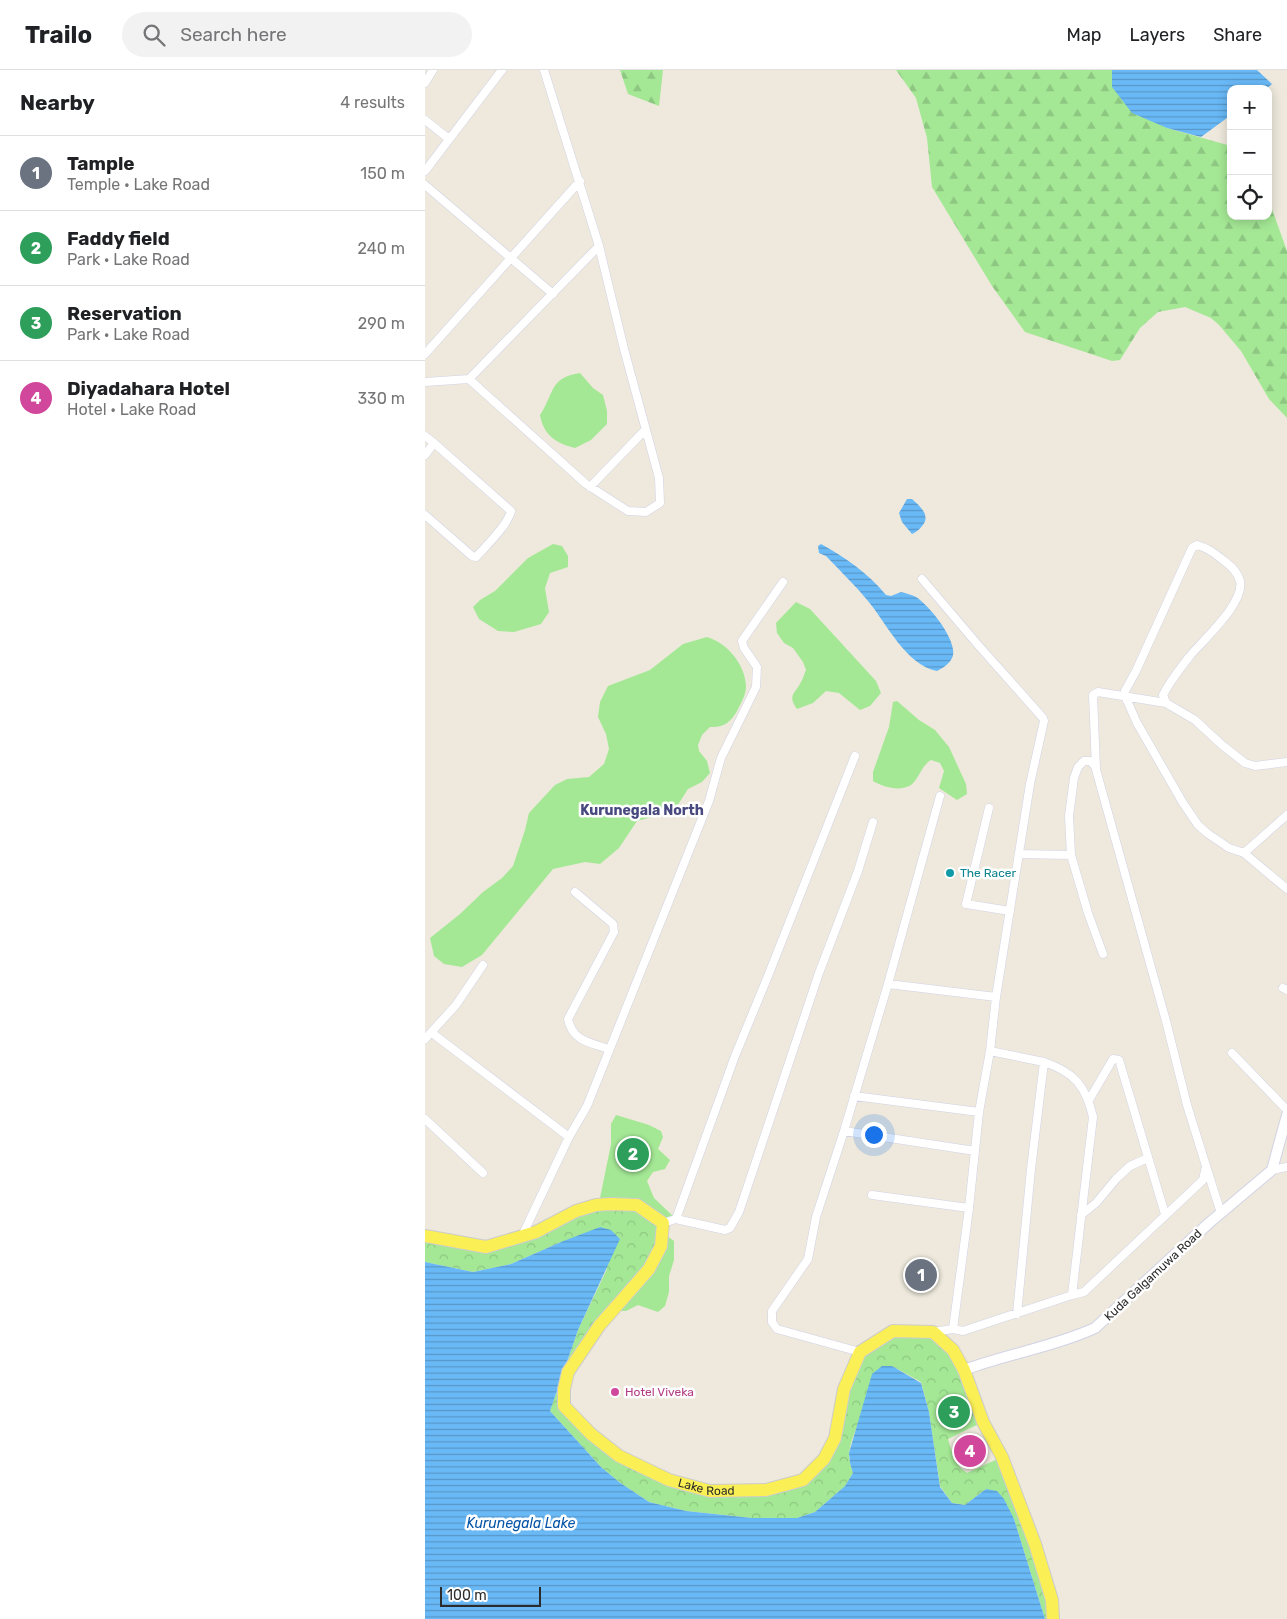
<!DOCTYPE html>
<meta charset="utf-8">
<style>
body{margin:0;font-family:Rubik,sans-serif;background:#f2f2f2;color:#202124}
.controls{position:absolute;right:15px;top:15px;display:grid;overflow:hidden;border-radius:10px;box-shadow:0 2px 12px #0003}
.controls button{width:45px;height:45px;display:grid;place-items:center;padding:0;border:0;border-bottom:1px solid #e0e0e0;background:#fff;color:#202124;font:25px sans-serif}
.scale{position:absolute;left:15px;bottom:12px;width:101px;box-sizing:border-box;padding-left:5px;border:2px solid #2b2b2b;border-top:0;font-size:14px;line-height:18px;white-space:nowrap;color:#2b2b2b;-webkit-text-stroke:4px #fff;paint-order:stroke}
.you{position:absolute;left:448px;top:1064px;width:18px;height:18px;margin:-12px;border:4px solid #fff;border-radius:50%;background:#1a73e8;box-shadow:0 0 0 8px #1a73e833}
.badge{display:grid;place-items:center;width:32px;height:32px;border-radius:50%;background:#383cff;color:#fff;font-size:16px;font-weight:700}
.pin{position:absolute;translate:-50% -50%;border:2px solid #fff;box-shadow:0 1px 5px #0006}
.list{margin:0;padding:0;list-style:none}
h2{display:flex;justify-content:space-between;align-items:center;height:65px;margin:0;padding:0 20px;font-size:21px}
h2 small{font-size:16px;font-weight:400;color:#757577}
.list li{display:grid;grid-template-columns:32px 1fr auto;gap:15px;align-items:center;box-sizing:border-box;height:75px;padding:0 20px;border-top:1px solid #e0e0e0}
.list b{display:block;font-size:19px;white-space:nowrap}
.list p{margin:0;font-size:16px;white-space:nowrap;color:#757577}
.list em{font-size:16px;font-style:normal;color:#757577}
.icon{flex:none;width:28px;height:28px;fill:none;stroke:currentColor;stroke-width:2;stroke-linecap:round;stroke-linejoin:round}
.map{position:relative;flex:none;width:862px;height:1549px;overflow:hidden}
header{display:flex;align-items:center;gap:30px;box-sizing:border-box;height:70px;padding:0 25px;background:#fff;border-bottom:1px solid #e0e0e0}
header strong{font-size:24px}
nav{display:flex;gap:28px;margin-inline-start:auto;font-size:18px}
.search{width:350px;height:45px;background:#f2f2f2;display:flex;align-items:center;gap:12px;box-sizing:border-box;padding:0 18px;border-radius:28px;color:#757577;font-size:19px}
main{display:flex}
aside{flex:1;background:#fff}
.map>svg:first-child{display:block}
.grass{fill:#a4e895}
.forest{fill:url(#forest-firs)}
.park{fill:url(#park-crowns)}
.water{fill:url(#water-rules)}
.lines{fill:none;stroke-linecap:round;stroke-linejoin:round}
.minor-casing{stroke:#d1d2e5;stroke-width:9}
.tertiary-casing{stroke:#d1d2e5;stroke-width:12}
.primary-casing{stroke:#ccc;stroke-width:14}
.minor{stroke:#fff;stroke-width:8}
.tertiary{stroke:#fff;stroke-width:10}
.primary{stroke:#faef55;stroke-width:12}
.culture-dot{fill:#0f9aa8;stroke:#fff;stroke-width:2}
.hotel-dot{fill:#d1479c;stroke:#fff;stroke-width:2}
.labels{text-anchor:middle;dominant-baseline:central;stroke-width:5;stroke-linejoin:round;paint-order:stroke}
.culture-label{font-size:12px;fill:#0d838f;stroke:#fff;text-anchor:start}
.street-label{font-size:12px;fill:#2b2b2b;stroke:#fff}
.hotel-label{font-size:12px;fill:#b23c85;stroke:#fff;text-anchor:start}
.neighbourhood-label{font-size:14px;font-weight:bold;fill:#48497f;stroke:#fff}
.water-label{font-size:14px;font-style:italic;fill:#0453a6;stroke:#fff}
</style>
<header>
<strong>Trailo</strong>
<div class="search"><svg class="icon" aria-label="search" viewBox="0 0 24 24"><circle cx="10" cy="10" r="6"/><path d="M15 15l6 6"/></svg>Search here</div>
<nav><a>Map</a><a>Layers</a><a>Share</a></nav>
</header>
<main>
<aside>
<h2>Nearby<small>4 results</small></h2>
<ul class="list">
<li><span class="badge" style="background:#6b7280">1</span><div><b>Tample</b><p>Temple · Lake Road</p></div><em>150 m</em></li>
<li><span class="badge" style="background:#2e9e5b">2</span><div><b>Faddy field</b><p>Park · Lake Road</p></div><em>240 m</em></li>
<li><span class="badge" style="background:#2e9e5b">3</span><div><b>Reservation</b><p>Park · Lake Road</p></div><em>290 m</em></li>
<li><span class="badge" style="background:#d1479c">4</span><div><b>Diyadahara Hotel</b><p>Hotel · Lake Road</p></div><em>330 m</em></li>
</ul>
</aside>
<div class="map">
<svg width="862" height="1549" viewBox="0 0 862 1549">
<defs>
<pattern id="forest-firs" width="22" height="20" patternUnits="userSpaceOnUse" patternTransform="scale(1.25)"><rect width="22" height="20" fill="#a4e895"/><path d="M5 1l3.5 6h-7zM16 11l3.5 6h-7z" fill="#8dc781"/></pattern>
<pattern id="park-crowns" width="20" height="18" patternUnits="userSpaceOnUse" patternTransform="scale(1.25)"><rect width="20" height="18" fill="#a4e895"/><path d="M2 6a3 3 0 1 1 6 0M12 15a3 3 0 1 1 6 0" fill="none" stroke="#8dc781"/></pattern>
<pattern id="water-rules" width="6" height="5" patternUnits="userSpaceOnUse" patternTransform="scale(1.25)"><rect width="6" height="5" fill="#69b9f7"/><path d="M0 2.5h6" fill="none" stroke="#5797c8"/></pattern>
</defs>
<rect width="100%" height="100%" fill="#eee9dc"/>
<!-- grass -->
<path class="grass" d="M155,303L168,318L178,325L182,341V354L166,370L150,378C131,373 119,366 115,345C129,325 124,307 155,303Z
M128,474L137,476L143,486V497L125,503L120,518L124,542L116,554L89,562L73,561L54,549L48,537L55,530L70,521L103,488Z
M371,532L385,539L451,611L456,623L445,636L435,640L414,623L401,621L388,633L372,639C362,625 370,624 376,612C378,609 379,604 381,600L378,592L368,578L359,573L352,563L351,553Z
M282,567C302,573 320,594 321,616C321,625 316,633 312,641C306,652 298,658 285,657L277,665L273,675L274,681L282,691L285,703L277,712L263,719L249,741L212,751L194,778L175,794L160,792L128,799L57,885L37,897L19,894L9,886L5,868L35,844L58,822L77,808L88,796L100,760L104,743L130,715L142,709L164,707L179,694L184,679L181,664L173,647L175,632L183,616L225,600L258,574Z
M472,631L494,650L510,660L524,677L541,714L542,724L532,730L514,718L519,701L515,693L506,690C496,696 494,709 486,715C475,722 458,717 448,711V702L464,657L468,632Z
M191,1045L224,1055L236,1061L238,1067L233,1079L245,1090L240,1099L228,1102L222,1111L229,1128L251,1149L238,1153V1163L249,1171V1190L244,1206V1222L240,1236L233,1242L213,1235L201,1241H187L174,1133L186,1074V1054Z"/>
<!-- forest -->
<path class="forest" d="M195,0H238L234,36L203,24Z
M471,0H687L688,17L742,58L806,76V146H843V128L862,181V348L844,329L816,281L794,255L786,248L760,237L733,242L715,258L695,290L687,291L600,262L567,216L507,117L502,68L491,28Z"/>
<!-- park -->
<path class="park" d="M212,1135L238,1153L236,1176L143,1302L139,1336L194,1386L285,1421L378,1410L399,1389L435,1282L468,1261L508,1262L528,1280L558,1352L523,1369C527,1382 530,1396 542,1403L577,1387L628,1549H620L589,1449L561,1419L540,1435L527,1433L515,1416L504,1342L496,1312L467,1296C452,1322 428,1354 424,1384C424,1391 426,1396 428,1403L420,1416L390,1442L372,1448H327L261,1441L224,1432L194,1412L176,1397L125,1341L153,1260L182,1199L136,1172L86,1194L48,1202L0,1192V1166L61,1177L151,1141Z"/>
<!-- water -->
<path class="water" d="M687,0H832L847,14L841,19H806V45L776,67L742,58L707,43L687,17Z
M482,429H487C496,437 506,446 497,456C494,460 491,462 487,464L477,452L474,443Z
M396,474C421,488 443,503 461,525L466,526L476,522C481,523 487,525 491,527C504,535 535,573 527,588C524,594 518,598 512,601C481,595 462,554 443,531C430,515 415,501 401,486L394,483L393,476Z
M175,1157L186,1160L195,1169L153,1260L125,1341L176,1397L194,1412L224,1432L261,1441L327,1448H372L390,1442L420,1416L428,1403L425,1393L424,1383L447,1304L457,1296H467L496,1313L504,1342L515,1417L527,1433L540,1435L561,1419L572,1421L579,1429L589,1449L620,1549H0V1192L48,1202L86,1194L136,1172Z"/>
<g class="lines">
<defs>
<path id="minor" d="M0,13L8,0
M0,50L24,69
M0,101L77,0
M0,115L128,224
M0,284L155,111
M44,309L174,176
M0,312L44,309L161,414L203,441L221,442L235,433L234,408L199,279L174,176L119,0
M0,366L9,373L0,385
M165,417L220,360
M0,445L47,486L51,487C61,476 83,455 86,441L9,373
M497,509L554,576L618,648L619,651L605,714L571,927L565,981L554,1042L544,1138L528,1259L508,1262
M862,692L830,696L820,693L797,675L770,650L741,633L738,625C745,611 755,599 764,587C778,570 820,533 815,511C812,501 806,496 798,490C789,483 783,478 772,475L767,478L711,601L700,621V626L712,653L758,733L773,755L782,763L804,778L819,783L862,819
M671,698L668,625L673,622L741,633
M564,738L541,834L585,841
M819,783L862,745
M595,784L646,785
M150,822L188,854L189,862L143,949C147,971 166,973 184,979
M463,914L571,927
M858,918L862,920
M7,963L144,1067
M0,969L31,935L58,895
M565,981L619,992L606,1099L592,1244
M807,983L862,1040
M429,1026L554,1042
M664,1030L688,989L694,990L740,1144
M0,1049L58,1103
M419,1061L550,1081
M781,1096L796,1143
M847,1100L862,1097
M447,1125L544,1138
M656,1145L671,1133L691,1109L705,1096L723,1088
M251,1149L300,1160L305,1158L314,1142L394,903L433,801L448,752
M238,1153L251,1149L310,986L343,906L430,686
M97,1166L144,1067L162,1036L284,731L296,688L331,617L332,597L319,578L317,571L358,512
M647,1225L659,1222L778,1110L781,1096L762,1035L741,951L670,696L665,691H659L653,697L649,708L644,746L646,785L663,843L678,884
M528,1259L538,1261L647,1225L668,1047C661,1016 649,1002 619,992
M435,1282L352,1259L347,1252V1241L383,1189L391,1147L419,1061L463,914L515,726"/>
<path id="tertiary" d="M539,1300C582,1284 628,1277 670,1258L784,1153L847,1100L862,1045"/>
<g id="primary">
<path id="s1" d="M0,1166L61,1177L111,1162L151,1141L171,1135L185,1134L212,1135L238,1153L236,1176L224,1199L174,1256L143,1302L139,1319V1336L166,1364L194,1386L244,1410L285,1421L341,1420L378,1410L399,1389L410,1368L419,1319L435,1282L468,1261L508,1262L528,1280L539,1300L558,1352L577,1387L610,1474L627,1530L628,1549"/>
</g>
</defs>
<!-- minor casing -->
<use href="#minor" class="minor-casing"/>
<!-- tertiary casing -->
<use href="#tertiary" class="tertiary-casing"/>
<!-- primary casing -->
<use href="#primary" class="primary-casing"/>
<!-- minor -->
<use href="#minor" class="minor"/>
<!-- tertiary -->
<use href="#tertiary" class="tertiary"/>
<!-- primary -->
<use href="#primary" class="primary"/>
</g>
<!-- markers -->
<circle class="culture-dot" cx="525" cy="803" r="5"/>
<circle class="hotel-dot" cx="190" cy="1322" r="5"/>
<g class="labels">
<!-- culture labels -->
<g class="culture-label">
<text x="535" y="803">The Racer</text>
</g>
<!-- street labels -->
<g class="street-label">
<text transform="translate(728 1205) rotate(-43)">Kuda Galgamuwa Road</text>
<text stroke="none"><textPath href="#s1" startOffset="636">Lake Road</textPath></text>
</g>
<!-- hotel labels -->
<g class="hotel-label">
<text x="200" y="1322">Hotel Viveka</text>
</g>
<!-- neighbourhood labels -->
<g class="neighbourhood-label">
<text x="217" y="740">Kurunegala North</text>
</g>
<!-- water labels -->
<g class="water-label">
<text x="96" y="1453">Kurunegala Lake</text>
</g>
</g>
</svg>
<div class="controls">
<button>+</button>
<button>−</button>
<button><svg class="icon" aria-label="locate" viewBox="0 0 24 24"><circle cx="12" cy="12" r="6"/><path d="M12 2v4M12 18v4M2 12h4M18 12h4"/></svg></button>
</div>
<div class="scale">100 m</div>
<div class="you"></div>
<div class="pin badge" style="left:496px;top:1205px;background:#6b7280">1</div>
<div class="pin badge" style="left:208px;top:1084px;background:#2e9e5b">2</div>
<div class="pin badge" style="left:529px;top:1342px;background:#2e9e5b">3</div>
<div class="pin badge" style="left:545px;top:1381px;background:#d1479c">4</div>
</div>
</main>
